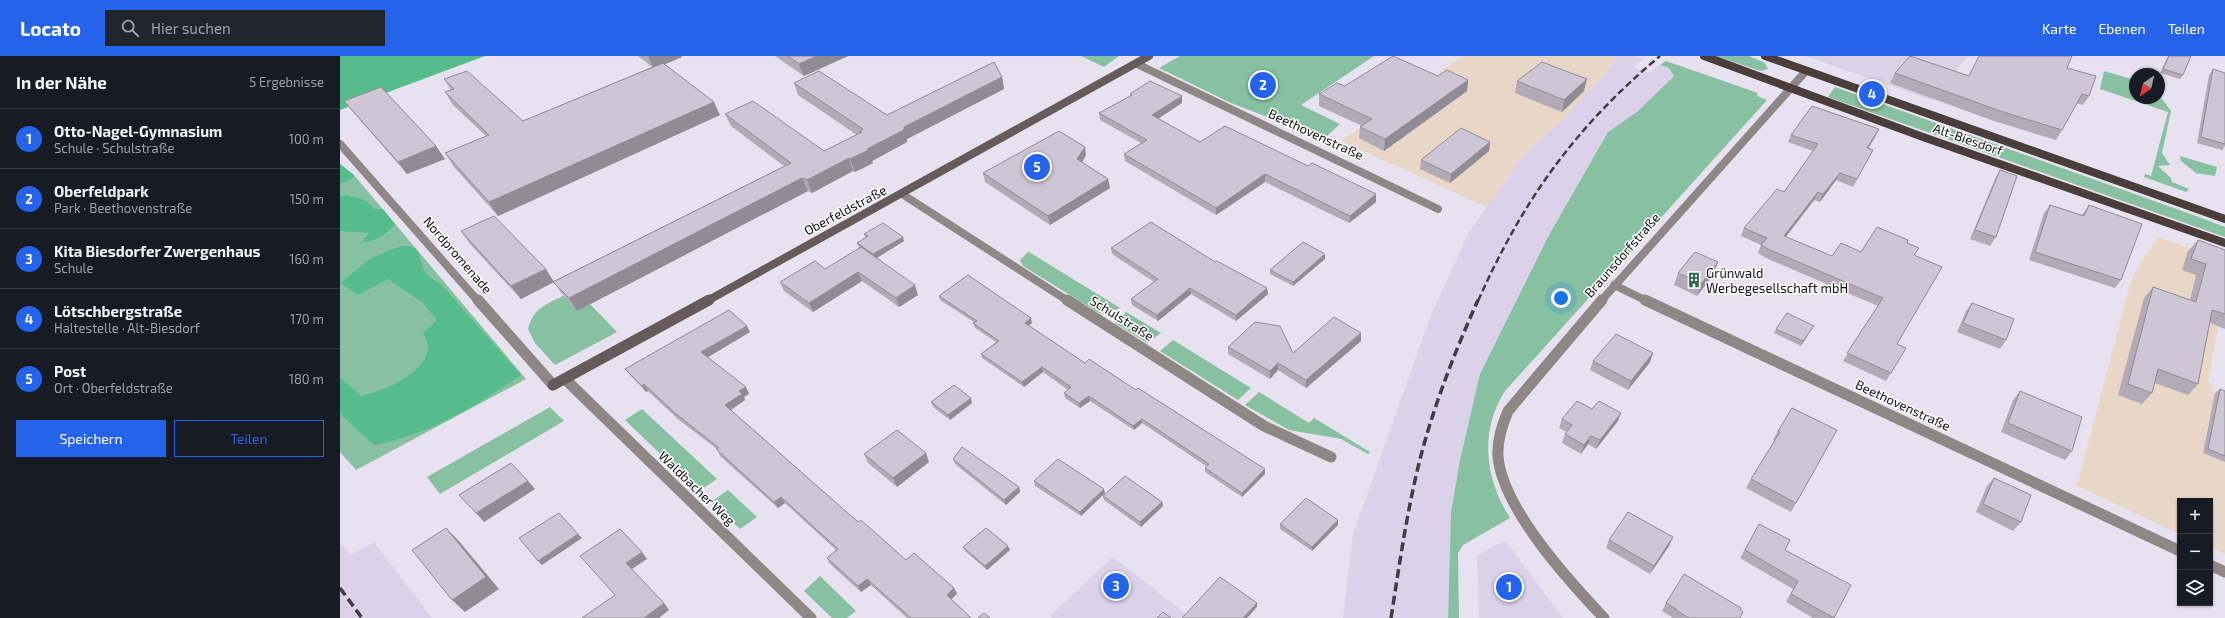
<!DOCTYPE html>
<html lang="de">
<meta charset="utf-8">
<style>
body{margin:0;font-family:"Exo 2",sans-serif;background:#20242c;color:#f1f3f6}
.controls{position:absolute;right:12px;bottom:12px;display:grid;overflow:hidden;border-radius:0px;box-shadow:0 1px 3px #0004}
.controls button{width:36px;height:36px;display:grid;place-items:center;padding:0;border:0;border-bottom:1px solid #363941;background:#171b24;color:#f1f3f6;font:20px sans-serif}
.compass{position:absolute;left:1789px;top:12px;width:36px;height:36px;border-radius:50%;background:#171b24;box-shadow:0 1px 3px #0004;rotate:214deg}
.you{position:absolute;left:1221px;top:242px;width:14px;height:14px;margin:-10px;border:3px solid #fff;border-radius:50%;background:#1a73e8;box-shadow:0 0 0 6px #1a73e833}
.badge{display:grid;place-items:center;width:26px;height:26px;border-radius:50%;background:#2563eb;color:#fff;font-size:13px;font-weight:700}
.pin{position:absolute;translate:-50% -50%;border:2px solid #fff;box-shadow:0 1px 4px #0006}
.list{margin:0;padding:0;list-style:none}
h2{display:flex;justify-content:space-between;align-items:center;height:52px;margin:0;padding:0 16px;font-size:17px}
h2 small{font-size:13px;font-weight:400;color:#9ea1a6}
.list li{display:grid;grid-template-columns:26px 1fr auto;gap:12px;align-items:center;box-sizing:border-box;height:60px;padding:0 16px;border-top:1px solid #363941}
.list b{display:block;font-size:15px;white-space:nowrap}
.list p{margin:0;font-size:13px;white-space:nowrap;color:#9ea1a6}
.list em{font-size:13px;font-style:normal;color:#9ea1a6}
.actions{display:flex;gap:8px;padding:12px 16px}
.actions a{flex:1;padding:9px 0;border:1px solid #2563eb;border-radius:0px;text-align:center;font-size:14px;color:#2563eb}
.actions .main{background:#2563eb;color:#fff}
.icon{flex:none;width:22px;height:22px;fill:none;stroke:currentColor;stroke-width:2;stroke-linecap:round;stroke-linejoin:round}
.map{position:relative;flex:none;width:1885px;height:562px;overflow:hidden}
header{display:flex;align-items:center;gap:24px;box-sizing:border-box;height:56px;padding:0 20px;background:#2563eb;color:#fff}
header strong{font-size:19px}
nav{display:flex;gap:22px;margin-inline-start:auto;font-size:14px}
.search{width:280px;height:36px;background:#20242c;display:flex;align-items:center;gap:10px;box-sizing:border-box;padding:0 14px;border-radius:0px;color:#9ea1a6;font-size:15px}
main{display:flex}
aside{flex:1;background:#171b24}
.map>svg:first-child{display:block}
.commercial{fill:#e8d7c6}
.built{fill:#dbd2e9}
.green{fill:#88c1a2}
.forest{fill:#56bc8b}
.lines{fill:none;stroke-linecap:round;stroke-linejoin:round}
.street-far1{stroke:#8f8786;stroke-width:8}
.street{stroke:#8f8786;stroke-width:11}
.secondary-far1{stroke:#665b5a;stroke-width:8}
.secondary{stroke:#665b5a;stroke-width:11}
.primary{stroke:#4a3d3c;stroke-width:8}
.rail-far1{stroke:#403d44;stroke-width:2.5;stroke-dasharray:7 3.5;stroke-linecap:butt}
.rail{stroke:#403d44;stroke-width:3.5;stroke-dasharray:9 4.5;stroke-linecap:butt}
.wall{fill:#b2aab7}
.shaded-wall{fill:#918b95}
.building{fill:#cfc6d5;stroke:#918b95}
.labels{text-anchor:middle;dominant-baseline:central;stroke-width:3;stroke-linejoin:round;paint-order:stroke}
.street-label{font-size:13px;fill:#0e0c11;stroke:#fff}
.poi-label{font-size:13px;fill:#0e0c11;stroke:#fff;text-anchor:start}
</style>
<header>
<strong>Locato</strong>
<div class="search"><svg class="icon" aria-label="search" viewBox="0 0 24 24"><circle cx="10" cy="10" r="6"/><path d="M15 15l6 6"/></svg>Hier suchen</div>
<nav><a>Karte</a><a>Ebenen</a><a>Teilen</a></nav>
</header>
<main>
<aside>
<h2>In der Nähe<small>5 Ergebnisse</small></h2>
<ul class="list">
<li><span class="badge">1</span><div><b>Otto-Nagel-Gymnasium</b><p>Schule · Schulstraße</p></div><em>100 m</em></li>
<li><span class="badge">2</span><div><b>Oberfeldpark</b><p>Park · Beethovenstraße</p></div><em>150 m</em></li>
<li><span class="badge">3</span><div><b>Kita Biesdorfer Zwergenhaus</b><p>Schule</p></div><em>160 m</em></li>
<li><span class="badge">4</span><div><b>Lötschbergstraße</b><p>Haltestelle · Alt-Biesdorf</p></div><em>170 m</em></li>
<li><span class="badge">5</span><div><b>Post</b><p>Ort · Oberfeldstraße</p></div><em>180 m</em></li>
</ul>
<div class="actions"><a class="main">Speichern</a><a>Teilen</a></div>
</aside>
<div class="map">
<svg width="1885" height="562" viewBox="0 0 1885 562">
<rect width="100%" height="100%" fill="#e7e1f0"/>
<!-- commercial -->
<path class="commercial" d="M1123,0H1278L1264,18L1223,64L1183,99L1147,151L1001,85Z
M1818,181L1885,205V237L1868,324L1875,337L1863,397L1885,406V498L1870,490V445H1840V475L1838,477L1737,430L1792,221Z"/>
<!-- built -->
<path class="built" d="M1278,0H1297L1304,3L1294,11L1309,17L1320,9L1329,12L1334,20L1298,55L1268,76L1209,179L1140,318L1120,404L1111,456L1108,562H1003L1013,478L1091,259L1128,178L1183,99L1223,64L1264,18Z
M1465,0H1628L1591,44Z
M1165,484L1223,562H1139L1137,500Z
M0,486L11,499L34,486L92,562H0Z
M773,501L851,562H712L710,560Z"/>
<!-- green -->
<path class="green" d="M741,0H779L764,11Z
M840,0H1034L961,49L1000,68L984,83L891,47L819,12Z
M1375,0H1409L1425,7L1428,13L1421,15Z
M1326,5L1418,37L1417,40L1427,44L1165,335C1139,375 1145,423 1170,462L1123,489L1118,497L1119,562H1108L1111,456L1120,404L1140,318L1209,179L1268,76L1298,55L1334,20L1329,12L1320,9Z
M1764,15L1795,24V42H1819V39L1831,55L1822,97L1830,109L1818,110L1831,122L1832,126L1849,133L1846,136L1804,121L1805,118L1811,120L1828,56L1760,33Z
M1495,31L1859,161L1885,171V181L1488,41Z
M1840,100L1877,111L1875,120L1856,117L1841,105Z
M0,108L14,119L186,323L16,414L0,396Z
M688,196H689L780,252L767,258L759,257L683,210L680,204Z
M223,240L250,248L277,276L215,309L195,287L188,273C193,253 206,248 223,240Z
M786,256L821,277L807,287L775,267Z
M833,284L911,332L898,344L820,295Z
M919,336L969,367L974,362L1030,396L1028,398L1001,383L949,374L905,349Z
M210,351L224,365L100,438L87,421Z
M302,353L377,423L359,435L285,364Z
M388,434L417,461L400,473L371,446Z
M480,520L516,555L507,562H492L464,535Z"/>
<!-- forest -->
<path class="forest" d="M0,0H145L0,54Z
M0,108L14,119L13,122L0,128Z
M8,139L26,145L35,153H43L55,168C45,179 37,186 22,186L29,177L0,175V140Z
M61,190C86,189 76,203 86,217C90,222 97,226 102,229L181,319C134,351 91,378 34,389L0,358V321L21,340C46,335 105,309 83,277L97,264L83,247L48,223L18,239L0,227L31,202Z"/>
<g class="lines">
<!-- street-far1 -->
<path class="street-far1" d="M797,8L1098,153
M0,88L138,245
M562,138L728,245
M1274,229L1307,245
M1261,245L1466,15"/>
<!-- street -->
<path class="street" d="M138,244L213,329
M727,244L924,370L991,401
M1262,244L1168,355C1162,369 1157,384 1158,400C1162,452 1229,525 1264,562
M1305,244L1840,495
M225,323L471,562
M1870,509L1885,516"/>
<!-- secondary-far1 -->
<path class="secondary-far1" d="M367,245L809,0"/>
<!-- secondary -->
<path class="secondary" d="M213,329L369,244"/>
<!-- primary -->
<path class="primary" d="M1364,0L1583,81L1885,187
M1425,0L1885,163"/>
<!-- rail-far1 -->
<path class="rail-far1" d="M1138,245C1183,144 1235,71 1320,0"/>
<!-- rail -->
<path class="rail" d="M0,532L22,562
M1051,562C1060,505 1068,447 1083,392C1097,341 1117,291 1138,244"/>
</g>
<!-- wall -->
<path class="wall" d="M298,0H341L342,1L325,8L380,59L158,160L114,111L105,97L146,80L113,49L105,36L111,34L104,23L183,65L312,11Z
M435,0H508L464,20Z
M1828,0H1851L1843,19L1840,23L1820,17Z
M1727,12L1749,40L1743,49L1736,47L1722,74L1716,84L1654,65L1550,27L1555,17L1629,20Z
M1873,13L1885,17V90L1882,94L1857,87L1869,19Z
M1098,20L1128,24L1127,35L1044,95L1019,82L1020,71L1022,70L979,50V38L1005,30Z
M662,21L664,33L567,83V86L532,105L533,107L515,116L513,115L472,137L468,135L237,255L222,238L214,226L181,243L130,188L121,175L214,225L444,110L391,70L385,58L484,95L517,79L458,39L454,27L547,59Z
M1177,25L1244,35L1222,56L1175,37Z
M790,38L842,40V47L818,63L860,86L968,110L1036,138V146L1009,167L925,126L876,159L785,105L784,98L801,87L760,64L759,57L790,40Z
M4,45L105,103L67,118L14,57Z
M1451,79L1535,81L1528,93L1533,94L1513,131L1496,124L1480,146L1474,144L1446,181L1492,200L1567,187L1575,199L1551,317L1546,325L1503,305L1538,250L1426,202L1418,197L1421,189L1401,180L1404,172L1444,136L1473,95L1448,86Z
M1150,86L1149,95L1110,127L1080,113L1081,104Z
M746,99L742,106L768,123L770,132L710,169L645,126L643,117Z
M1660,114L1656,181L1650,190L1630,183L1655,123Z
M1710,149L1742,159L1749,149L1781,224L1775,232L1689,204L1704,157Z
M524,178L564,185L537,202L578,239L559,251L522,225L473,256L444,235L440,226L485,213L519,192L517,187L526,182Z
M1858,184L1885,194V273L1870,267L1858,328L1848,339L1815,327L1812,337L1802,348L1778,339L1804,242L1813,231L1850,244L1856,219L1842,214L1848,195Z
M771,192L875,206L928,238L896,265L851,238L818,265L792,249L791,243L814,226L772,198Z
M985,198V203L953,230L930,218V214Z
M1378,206L1373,219L1357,240L1334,229L1338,217Z
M599,240L692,267L688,270L745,307L796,334L925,413V418L902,441L865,416V412L866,410L802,367L794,374L750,345L740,352L725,342L724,337L728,334L703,316L684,331L642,302L641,298L656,286L635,272L633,267L634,266L600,244Z
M1632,247L1666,284L1660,293L1617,276L1626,255Z
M1436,273L1471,274L1461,290L1434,277Z
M410,276L367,301L406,331L409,338L404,341L405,344L391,354L518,466L566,504L614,532L617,538L611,543L631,562H567L531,529L521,536L490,508L487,502L496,494L445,447L438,452L380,400L377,393L339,364L308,335L306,336L290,319L285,313Z
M1021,277V285L966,332L938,314L930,323L888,298V291L953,297Z
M1313,297L1310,306L1288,334L1250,314L1253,305Z
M1880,333L1885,335V406L1863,397L1875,337Z
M1680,335L1732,395L1725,404L1661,376L1673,344Z
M591,346L632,347L610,364L593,351Z
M1252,353L1278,365L1256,393L1248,388L1241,398L1222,387L1225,378L1227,376L1219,372L1222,363Z
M1497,374L1451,456L1406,432L1411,423L1435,385L1433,384L1438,375Z
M524,398L589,406L557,431L528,407Z
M613,403L679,431L680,436L666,449L615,408Z
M1654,422L1681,466L1673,475L1636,456L1647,430Z
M694,425L765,437L741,460L695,430Z
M763,440L822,446L823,450L801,471L764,444Z
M940,468L998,469L972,495L940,473Z
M1419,468L1445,494L1494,562H1473L1446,546L1453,533L1400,502Z
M1333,481L1329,490L1310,518L1266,492L1269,484Z
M623,491L670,494L647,514L625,495Z
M1326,547L1400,554V562H1331L1332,561L1322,555Z"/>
<!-- shaded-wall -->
<path class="shaded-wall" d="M310,0H341L342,1L314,13L308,1Z
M477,0H508L464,20L459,8Z
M662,21L664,33L567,83V86L532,105L533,107L515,116L510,103L564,71Z
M1247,23L1244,35L1222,56L1224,44Z
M1128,24L1127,35L1044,95L1045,83Z
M842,40V47L813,66L812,59Z
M374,46L380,59L158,160L149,146Z
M1539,73L1535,81L1523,100L1527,92Z
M1150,86L1149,95L1110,127L1111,118Z
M96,90L105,103L67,118L58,106Z
M745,91L746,99L739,112L737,103Z
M509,102L513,115L472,137L467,124Z
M1500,117L1496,124L1480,146L1483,138Z
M925,118V126L876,159V152Z
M462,122L468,135L237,255L229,242Z
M768,123L770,132L710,169L708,160Z
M1478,136L1474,144L1440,188L1444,180Z
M1036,138V146L1009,167L1010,160Z
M563,181L564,185L535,203L533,198Z
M985,198V203L953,230V226Z
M1378,206L1373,219L1357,240L1362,227Z
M206,213L214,226L181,243L171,230Z
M518,216L522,225L473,256L469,247Z
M575,229L578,239L559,251L556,242Z
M850,232L851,238L818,265L817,259Z
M927,232L928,238L896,265V259Z
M691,262L692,267L686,272L685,267Z
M407,270L410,276L365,303L361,296Z
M1474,270L1471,274L1461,290L1463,285Z
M1021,277V285L966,332V324Z
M1313,297L1310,306L1288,334L1291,325Z
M938,307V314L930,323V315Z
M702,311L703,316L684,331L682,326Z
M304,328L308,335L306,336L302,330Z
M406,331L409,338L404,341L405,344L389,355L385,349L399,335Z
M749,340L750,345L740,352L739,347Z
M631,342L632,347L610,364L608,359Z
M1281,357L1278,365L1256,393L1260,384Z
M802,363V367L794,374L793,370Z
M1251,380L1248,388L1241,398L1244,389Z
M586,397L589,406L557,431L553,422Z
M925,413V418L902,441V437Z
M188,425L195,433L144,466L136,457Z
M679,431L680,436L666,449L664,444Z
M764,433L765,437L741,460L740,456Z
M441,441L445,447L438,452L434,446Z
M822,446L823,450L801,471L800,466Z
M998,464V469L972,495V491Z
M106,472L118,484L159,533L125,556L112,544Z
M238,478L242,482L202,509L198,505Z
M1333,481L1329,490L1310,518L1314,510Z
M668,490L670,494L647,514L645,510Z
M302,496L307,503L292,513L286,507Z
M527,523L531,529L521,536L518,530Z
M614,532L617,538L609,545L607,539Z
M324,547L329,554L319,562H304Z
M917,547V551L907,562H903Z"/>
<!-- building -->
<path class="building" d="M448,0H477L459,8Z
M1053,0L1098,20L1107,14L1128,24L1045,83L1020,71L1032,63L979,38L997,27L1005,30Z
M1570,0L1629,20L1639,0H1732L1727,12L1756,20L1749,40L1742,38L1722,74L1660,55L1555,17Z
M1829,0H1851L1843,19L1823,13Z
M654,6L662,21L564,71V74L527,93L529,94L510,103L509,102L467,124L462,122L229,242L213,226L451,107L385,58L413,45L484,95L522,76L520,75L523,73L454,27L479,15L547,59Z
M1202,6L1247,23L1224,44L1177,25Z
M323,7L374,46L149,146L105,97L149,79L105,36L114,33L104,23L127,15L183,65Z
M1873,13L1885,17V88L1861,81Z
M810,25L842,40L812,59L860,86L885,70L968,110L972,107L1036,138L1010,160L925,118L876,152L784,98L807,84L759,57L792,39L790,38Z
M41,31L96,90L58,106L4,45Z
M1472,50L1539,73L1527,92L1533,94L1517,123L1500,117L1483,138L1478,136L1444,180L1492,200L1501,187L1521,196L1537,171L1568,184L1567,187L1579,192L1574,199L1602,211L1557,288L1566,292L1551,317L1507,297L1543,242L1430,194L1421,189L1427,182L1404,172L1437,133L1444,136L1478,88L1451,79Z
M1121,72L1150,86L1111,118L1081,104Z
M719,75L745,91L737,103L768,123L708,160L643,117Z
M1660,114L1677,120L1656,181L1635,174Z
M1710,149L1744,160L1749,149L1802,168L1781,224L1695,196Z
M154,160L206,213L171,230L121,175Z
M811,166L875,206L877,205L927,232L896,259L850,232L817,259L791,243L818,223L771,192Z
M543,167L563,181L533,198L517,187L528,180L524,178Z
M1858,184L1885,194V258L1872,254L1858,328L1818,313L1812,337L1788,328L1813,231L1856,246L1866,208L1851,203Z
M963,186L985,198L953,226L930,214Z
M521,191L575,229L556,242L518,216L469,247L440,226L475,205L485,213Z
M1355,196L1378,206L1362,227L1338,217Z
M628,219L691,262L685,267L745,307L749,303L796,334L798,332L925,413L902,437L865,412L869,408L802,363L793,370L749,340L739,347L724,337L731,331L702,311L682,326L641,298L659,285L633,267L637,265L599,240Z
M1632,247L1674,263L1666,284L1623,267Z
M389,254L407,270L361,296L406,331L399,335L402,338L385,349L518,466L521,464L566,504L574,497L614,532L607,539L631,562H571L527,523L518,530L487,502L498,493L441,441L434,446L376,393L379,392L335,357L304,328L302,330L285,313Z
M1447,257L1474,270L1463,285L1436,273Z
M994,261L1021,277L966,324L938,307L930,315L888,291L915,266L940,270L953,297Z
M1276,278L1313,297L1291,325L1253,305Z
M614,329L631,342L608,359L591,346Z
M1880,333L1885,335V400L1868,393Z
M1680,335L1742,361L1732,395L1668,367Z
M1237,345L1252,353L1259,345L1281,357L1260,384L1251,380L1244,389L1225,378L1232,369L1222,363Z
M1452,352L1497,374L1456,447L1411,423L1440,376L1438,375Z
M557,374L586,397L553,422L524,398Z
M622,391L679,431L664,444L613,403Z
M718,403L764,433L740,456L694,425Z
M171,407L188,425L136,457L119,439Z
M785,420L822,446L800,466L763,440Z
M1654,422L1691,439L1681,466L1643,448Z
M966,442L998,464L972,491L940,468Z
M1288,456L1333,481L1314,510L1269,484Z
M219,457L238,478L198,505L179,482Z
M1419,468L1450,484L1445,494L1511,529L1494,562L1451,538L1458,525L1405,494Z
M106,472L146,521L112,544L72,494Z
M646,472L668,490L645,510L623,491Z
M280,473L302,496L286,507L324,547L304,562H242L275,539L240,500Z
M1344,518L1401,552L1400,554L1403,556L1400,562H1349L1336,554V553L1326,547Z
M880,521L917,547L903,562H842Z
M823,556L831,562H817Z
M644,557L650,562H638Z"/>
<!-- icons -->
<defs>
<symbol id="building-bare" viewBox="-9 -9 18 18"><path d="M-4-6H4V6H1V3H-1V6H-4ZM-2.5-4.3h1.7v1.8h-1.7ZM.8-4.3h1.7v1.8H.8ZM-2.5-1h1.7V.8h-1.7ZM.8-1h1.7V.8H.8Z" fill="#326a52" stroke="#fff" stroke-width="2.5" paint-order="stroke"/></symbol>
</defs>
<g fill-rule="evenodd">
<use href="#building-bare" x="1343" y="213" width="22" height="22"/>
</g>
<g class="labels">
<!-- street labels -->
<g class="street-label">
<text transform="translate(976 78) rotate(25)">Beethovenstraße</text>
<text transform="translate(1628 83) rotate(19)">Alt-Biesdorf</text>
<text transform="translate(505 154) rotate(-28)">Oberfeldstraße</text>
<text transform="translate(118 199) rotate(49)">Nordpromenade</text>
<text transform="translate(1282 199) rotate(-49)">Braunsdorfstraße</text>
<text transform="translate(782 262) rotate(32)">Schulstraße</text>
<text transform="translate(1563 349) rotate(25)">Beethovenstraße</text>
<text transform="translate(357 432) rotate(44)">Waldbacher Weg</text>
</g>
<!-- poi labels -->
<g class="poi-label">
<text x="1366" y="217">Grünwald<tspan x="1366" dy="15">Werbegesellschaft mbH</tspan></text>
</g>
</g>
</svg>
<div class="controls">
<button>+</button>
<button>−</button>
<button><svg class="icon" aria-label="layers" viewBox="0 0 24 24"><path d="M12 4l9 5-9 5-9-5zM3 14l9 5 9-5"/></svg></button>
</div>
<svg class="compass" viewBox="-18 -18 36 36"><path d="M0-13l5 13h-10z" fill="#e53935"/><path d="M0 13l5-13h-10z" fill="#9ea1a6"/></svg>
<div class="you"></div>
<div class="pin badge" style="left:1169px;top:531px">1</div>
<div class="pin badge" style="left:923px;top:29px">2</div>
<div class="pin badge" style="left:776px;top:530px">3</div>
<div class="pin badge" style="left:1532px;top:38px">4</div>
<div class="pin badge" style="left:697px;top:111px">5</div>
</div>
</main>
